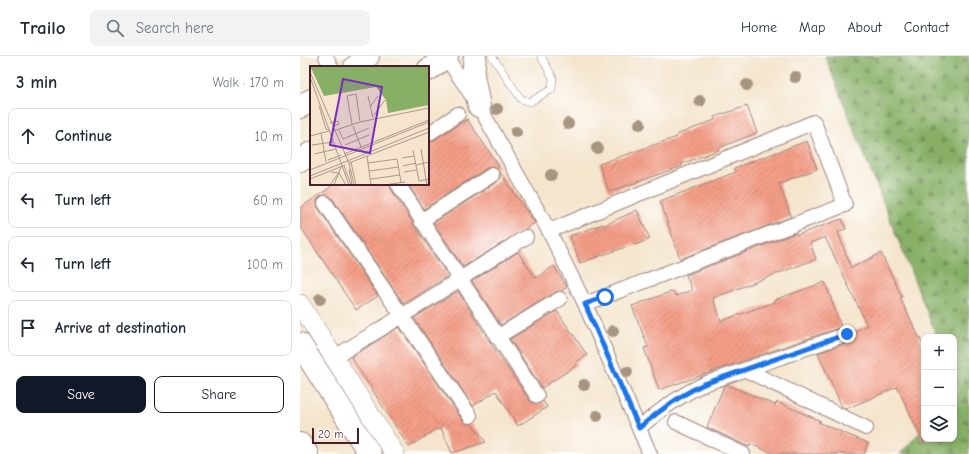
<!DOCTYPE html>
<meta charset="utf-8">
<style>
body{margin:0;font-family:"Comic Neue",sans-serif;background:#f2f2f3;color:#1f2937}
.controls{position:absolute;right:12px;bottom:12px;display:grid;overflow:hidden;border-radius:8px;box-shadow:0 2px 6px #0003}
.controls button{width:36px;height:36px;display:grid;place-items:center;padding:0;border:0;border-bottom:1px solid #e0e1e3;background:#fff;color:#1f2937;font:20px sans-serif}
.scale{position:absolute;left:12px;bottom:10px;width:47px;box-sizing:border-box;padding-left:4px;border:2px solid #4a1f2b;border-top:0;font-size:11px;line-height:14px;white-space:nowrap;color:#4a1f2b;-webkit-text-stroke:3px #fff;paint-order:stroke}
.stop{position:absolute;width:12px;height:12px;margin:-9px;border:3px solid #1a73e8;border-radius:50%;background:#fff}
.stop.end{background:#1a73e8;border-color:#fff;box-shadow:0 1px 4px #0008}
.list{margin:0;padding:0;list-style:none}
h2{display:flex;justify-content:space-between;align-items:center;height:52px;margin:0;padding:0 16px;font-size:17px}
h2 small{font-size:13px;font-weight:400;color:#747a83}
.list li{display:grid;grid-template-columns:26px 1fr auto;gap:12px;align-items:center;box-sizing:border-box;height:56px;margin:0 8px 8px;padding:0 8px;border:1px solid #e0e1e3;border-radius:8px}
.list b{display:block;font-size:15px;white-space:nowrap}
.list em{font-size:13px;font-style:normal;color:#747a83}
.actions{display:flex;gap:8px;padding:12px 16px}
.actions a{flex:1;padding:9px 0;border:1px solid #111827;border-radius:8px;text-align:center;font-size:14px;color:#111827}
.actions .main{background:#111827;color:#fff}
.icon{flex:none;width:22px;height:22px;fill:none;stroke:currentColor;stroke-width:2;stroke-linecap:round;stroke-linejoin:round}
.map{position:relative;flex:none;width:669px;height:398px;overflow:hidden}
header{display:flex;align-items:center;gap:24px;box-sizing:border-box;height:56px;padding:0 20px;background:#fff;border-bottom:1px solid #e0e1e3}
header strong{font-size:19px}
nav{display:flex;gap:22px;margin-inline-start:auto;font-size:14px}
.search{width:280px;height:36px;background:#f2f2f3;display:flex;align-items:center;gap:10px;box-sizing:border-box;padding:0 14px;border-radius:8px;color:#747a83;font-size:15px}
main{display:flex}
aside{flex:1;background:#fff}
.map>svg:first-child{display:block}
.forest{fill:url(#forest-firs);stroke:#686848}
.building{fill:url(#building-hatch)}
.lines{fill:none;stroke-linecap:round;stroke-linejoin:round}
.lane-casing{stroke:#9f827c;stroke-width:8}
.street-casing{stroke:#9f827c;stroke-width:16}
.secondary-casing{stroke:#9f827c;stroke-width:20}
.primary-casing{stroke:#9f827c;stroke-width:24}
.lane{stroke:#fff;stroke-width:7}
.street{stroke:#fff;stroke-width:14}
.secondary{stroke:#fff;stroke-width:19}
.primary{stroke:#fff;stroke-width:22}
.tree{fill:#a69580}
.route{stroke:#1a73e8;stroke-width:5}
.inset-road{fill:none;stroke:#b0968c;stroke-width:1}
.view{fill:#7b2cbf;fill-opacity:0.15;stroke:#7b2cbf;stroke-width:2}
.inset-edge{fill:none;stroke:#4a1f2b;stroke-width:2}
</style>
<header>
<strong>Trailo</strong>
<div class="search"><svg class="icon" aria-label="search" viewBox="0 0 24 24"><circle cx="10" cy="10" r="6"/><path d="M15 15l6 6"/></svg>Search here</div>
<nav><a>Home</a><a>Map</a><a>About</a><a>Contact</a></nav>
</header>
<main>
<aside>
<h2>3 min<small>Walk · 170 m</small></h2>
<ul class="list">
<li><svg class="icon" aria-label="ahead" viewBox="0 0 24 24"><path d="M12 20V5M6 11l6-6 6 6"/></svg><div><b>Continue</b></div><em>10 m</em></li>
<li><svg class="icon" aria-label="left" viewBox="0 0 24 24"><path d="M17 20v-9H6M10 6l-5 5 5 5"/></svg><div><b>Turn left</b></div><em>60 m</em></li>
<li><svg class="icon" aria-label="left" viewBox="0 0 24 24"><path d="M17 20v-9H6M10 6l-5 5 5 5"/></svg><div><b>Turn left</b></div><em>100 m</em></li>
<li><svg class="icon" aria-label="arrive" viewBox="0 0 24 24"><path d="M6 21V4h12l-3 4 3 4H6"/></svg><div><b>Arrive at destination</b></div></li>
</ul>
<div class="actions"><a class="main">Save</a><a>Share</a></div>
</aside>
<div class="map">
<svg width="669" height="398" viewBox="0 0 669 398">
<defs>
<pattern id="forest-firs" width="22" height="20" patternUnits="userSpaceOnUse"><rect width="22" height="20" fill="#87b066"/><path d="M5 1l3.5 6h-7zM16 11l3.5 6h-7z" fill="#708f54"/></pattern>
<pattern id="building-hatch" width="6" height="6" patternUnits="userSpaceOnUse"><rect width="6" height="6" fill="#f59f87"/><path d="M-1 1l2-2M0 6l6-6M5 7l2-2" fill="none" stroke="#c8816f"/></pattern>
</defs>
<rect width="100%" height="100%" fill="#fff"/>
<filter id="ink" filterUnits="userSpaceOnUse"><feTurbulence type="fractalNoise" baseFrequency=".025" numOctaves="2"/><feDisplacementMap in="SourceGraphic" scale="8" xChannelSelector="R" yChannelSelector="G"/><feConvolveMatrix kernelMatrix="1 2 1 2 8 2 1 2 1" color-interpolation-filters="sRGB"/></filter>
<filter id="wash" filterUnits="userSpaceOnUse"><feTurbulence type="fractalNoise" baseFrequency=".012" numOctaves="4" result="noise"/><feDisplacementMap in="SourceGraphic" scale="16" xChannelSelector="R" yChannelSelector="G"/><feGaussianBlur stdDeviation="0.9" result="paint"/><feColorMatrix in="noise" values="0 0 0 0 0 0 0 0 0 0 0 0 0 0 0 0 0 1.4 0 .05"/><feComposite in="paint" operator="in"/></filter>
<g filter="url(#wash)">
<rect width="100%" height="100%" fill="#f4e5cc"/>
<!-- forest -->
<path class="forest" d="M525,0H669V398H600L624,372V383H654V338L658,333L654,323V281H637Z"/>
<g id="blocks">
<!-- building -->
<path class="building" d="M447,50L457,77L418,92L419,94L381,108L382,110L309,136L299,108L377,81L376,79L415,64L414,61Z
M167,63L199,110L197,112L198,113L192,111L187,112L124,153L108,128H128V88Z
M507,85L517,113L479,127L491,161L380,203L360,145L436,116L434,112Z
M200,116L235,167L163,211L134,167L197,126L200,122Z
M35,128H90L91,133L114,169L148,220L104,248L32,142L28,139L21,140L17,144V148L18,152L78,240L56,254L0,170V152Z
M337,154L350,183L335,189L334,188L280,207L270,180L303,168V170Z
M542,163L546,173L538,176L551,212L581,197L602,241L600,242L624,291V387L597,331L546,353L542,351L518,297L550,286L555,280V275L567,269L525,181L510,187L516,203L413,242L421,265L475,246L474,244L525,226L541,271L359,334L344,292L348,291L332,250L373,235L376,240L392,234L386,219L496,177L497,179Z
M218,196L236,222L254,210L267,231L261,235L256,236L201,269L172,225Z
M158,235L190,286L230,345L233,347L237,348L243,345L247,351L218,370L196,335L173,350L114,262Z
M257,255L287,299L275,307L277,309L242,332L210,283Z
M99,271L163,365L167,368H172L186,386L152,397L141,372L137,374L136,373L109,391L51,301Z
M428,329L475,349L477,346L521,365L518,366L568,387L564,398H475L450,388L449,391L407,371L424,330Z"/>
</g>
</g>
<g filter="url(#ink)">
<use href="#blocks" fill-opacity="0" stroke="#9f827c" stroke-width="1"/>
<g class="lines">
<defs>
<path id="lane" d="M192,0L221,43L230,46L252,33L253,22L241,0"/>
<path id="street" d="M26,0L31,11
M146,1L179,50L249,175L285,248L350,398
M128,78L158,58
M98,128L237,340
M25,147L170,360
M121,165L192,119
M249,175L514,66L545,149L285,248
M197,281L260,243
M33,302L102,260L226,181
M446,314L566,372
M376,366L443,398
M339,372C359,355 380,339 404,328L547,278"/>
<path id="secondary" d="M0,248L95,398"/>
<path id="primary" d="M175,0L173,19L179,50
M55,11L68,0
M128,14L147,0
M0,51L11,44
M0,105L11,97
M0,288L70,398
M0,388L7,398"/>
</defs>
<!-- lane casing -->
<use href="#lane" class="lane-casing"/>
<!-- street casing -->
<use href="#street" class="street-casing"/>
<!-- secondary casing -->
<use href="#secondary" class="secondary-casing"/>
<!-- primary casing -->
<use href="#primary" class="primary-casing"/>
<!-- lane -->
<use href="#lane" class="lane"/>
<!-- street -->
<use href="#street" class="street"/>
<!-- secondary -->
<use href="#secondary" class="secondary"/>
<!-- primary -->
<use href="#primary" class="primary"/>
</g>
<!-- trees -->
<g class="tree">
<circle cx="495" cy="21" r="6"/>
<circle cx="447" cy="29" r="6"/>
<circle cx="400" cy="45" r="6"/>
<circle cx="197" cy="53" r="6"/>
<circle cx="268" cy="68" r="6"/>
<circle cx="340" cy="68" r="6"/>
<circle cx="216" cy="76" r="6"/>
<circle cx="297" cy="92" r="6"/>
<circle cx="251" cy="119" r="6"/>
<circle cx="20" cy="243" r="6"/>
<circle cx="313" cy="275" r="6"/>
<circle cx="327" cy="316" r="6"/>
<circle cx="284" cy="329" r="6"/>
<circle cx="297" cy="360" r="6"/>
</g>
</g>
<g class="lines" filter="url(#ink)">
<!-- route -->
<path class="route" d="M305,241L285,248L339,372C359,355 380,339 404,328L547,278"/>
</g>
<!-- overview -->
<g transform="translate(10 10)">
<rect width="119" height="119" fill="#f4e5cc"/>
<path d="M0,0H119V39L78,47L76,34L66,21L14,30Z" fill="#87b066"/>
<path class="inset-road" d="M0,6L39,97L44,119M0,11L39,119M58,30L63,52M9,40L16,63L19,64M60,41L68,30M64,49L75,34M20,57L28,55L29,58L23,60M42,58L37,30L46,28L50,55M43,60L51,81M29,64L33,73L59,62M23,65L50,56L119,42M11,67L16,96M0,70L19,65M2,79L23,76M35,79L59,69M111,83L117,119M103,84L109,115L119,113M4,88L26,83M34,88L119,54M57,90L61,119M92,92L104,90M18,94L31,89M41,96L46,119M39,97L119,66M58,97L87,93L91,116M106,99L119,96M34,100L41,119M93,100L106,97M39,103L42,119M0,104L119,56M59,105L89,101M21,106L29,107L36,119M94,106L107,104M0,110L119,62M0,113L35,99M61,113L90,109M20,119L28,108M24,119L31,101M74,119L95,116"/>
<path class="view" d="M33,13L72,21L60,87L20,79Z"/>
<rect width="119" height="119" class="inset-edge"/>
</g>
</svg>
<div class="controls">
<button>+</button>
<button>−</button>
<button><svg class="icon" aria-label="layers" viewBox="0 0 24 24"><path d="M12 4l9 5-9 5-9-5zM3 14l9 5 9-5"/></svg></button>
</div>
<div class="scale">20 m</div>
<div class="stop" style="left:305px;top:241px"></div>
<div class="stop end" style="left:547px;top:278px"></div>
</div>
</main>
